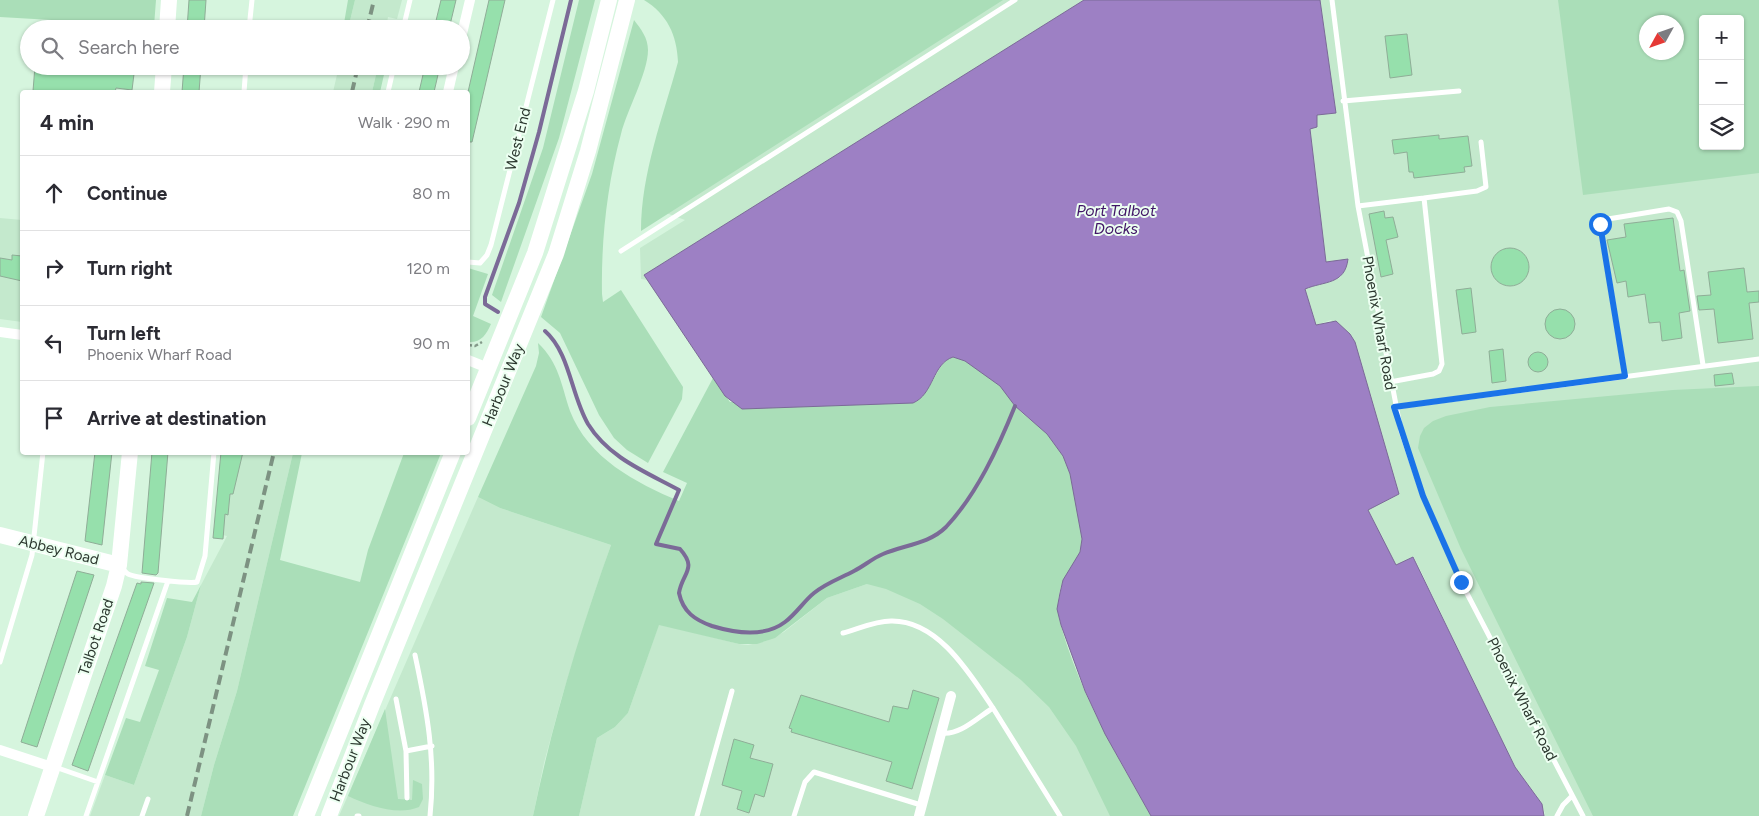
<!DOCTYPE html>
<meta charset="utf-8">
<style>
body{margin:0;font-family:Figtree,sans-serif;background:#f7f7f7;color:#2b2b33}
.controls{position:absolute;right:15px;top:15px;display:grid;overflow:hidden;border-radius:5px;box-shadow:0 1px 4px #0004}
.controls button{width:45px;height:45px;display:grid;place-items:center;padding:0;border:0;border-bottom:1px solid #e1e1e2;background:#fff;color:#2b2b33;font:25px sans-serif}
.compass{position:absolute;left:1639px;top:15px;width:45px;height:45px;border-radius:50%;background:#fff;box-shadow:0 1px 4px #0004;rotate:230deg}
.stop{position:absolute;width:15px;height:15px;margin:-11px;border:4px solid #1a73e8;border-radius:50%;background:#fff}
.stop.end{background:#1a73e8;border-color:#fff;box-shadow:0 1px 5px #0008}
.list{margin:0;padding:0;list-style:none}
h2{display:flex;justify-content:space-between;align-items:center;height:65px;margin:0;padding:0 20px;font-size:21px}
h2 small{font-size:16px;font-weight:400;color:#7c7c81}
.list li{display:grid;grid-template-columns:32px 1fr auto;gap:15px;align-items:center;box-sizing:border-box;height:75px;padding:0 20px;border-top:1px solid #e1e1e2}
.list b{display:block;font-size:19px;white-space:nowrap}
.list p{margin:0;font-size:16px;white-space:nowrap;color:#7c7c81}
.list em{font-size:16px;font-style:normal;color:#7c7c81}
.icon{flex:none;width:28px;height:28px;fill:none;stroke:currentColor;stroke-width:2;stroke-linecap:round;stroke-linejoin:round}
.map{position:relative;flex:none;width:1759px;height:816px;overflow:hidden}
.search{position:absolute;background:#fff;box-shadow:0 1px 4px #0004;left:20px;top:20px;width:450px;height:55px;display:flex;align-items:center;gap:12px;box-sizing:border-box;padding:0 18px;border-radius:28px;color:#7c7c81;font-size:19px}
.panel{position:absolute;background:#fff;box-shadow:0 1px 4px #0004;left:20px;top:90px;width:450px;height:365px;border-radius:5px}
.map>svg:first-child{display:block}
.built{fill:#c4e9cd;fill-rule:evenodd}
.green{fill:#aadeb8;fill-rule:evenodd}
.water{fill:#9d80c4;stroke:#7b6a97}
.lines{fill:none;stroke-linecap:round;stroke-linejoin:round}
.stream{stroke:#7b6a97;stroke-width:4}
.building{fill:#96e0ac;stroke:#8fad97}
.path{stroke:#849a8a;stroke-width:2.5;stroke-dasharray:4 2.5;stroke-linecap:butt}
.service{stroke:#fff;stroke-width:5}
.minor{stroke:#fff;stroke-width:10}
.primary{stroke:#fff;stroke-width:16}
.rail{stroke:#7d9282;stroke-width:4;stroke-dasharray:10 5;stroke-linecap:butt}
.route{stroke:#1a73e8;stroke-width:6}
.labels{text-anchor:middle;dominant-baseline:central;stroke-width:4;stroke-linejoin:round;paint-order:stroke}
.street-label{font-size:15px;fill:#2c382f;stroke:#ecfff1}
.water-label{font-size:16px;font-style:italic;fill:#401566;stroke:#ecfff1}
</style>
<div class="map">
<svg width="1759" height="816" viewBox="0 0 1759 816">
<rect width="100%" height="100%" fill="#d6f5de"/>
<!-- built -->
<path class="built" d="M355,0H402L397,19L388,17L386,29H348Z
M706,0H1084L644,275L647,280L641,279L640,248L685,220L650,207Z
M1320,0H1759V816H1544L1545,813L1537,796L1515,767L1414,557L1396,565L1368,510L1399,494L1355,342L1331,320L1316,325L1305,289L1340,278L1348,260L1326,262L1310,128L1317,127L1316,115L1336,113ZM1703,19H1740V146H1703ZM1646,22H1676V52H1646Z
M339,66H378L372,92H333Z
M0,218L22,220V322L0,319Z
M221,453H293L237,691L214,765L201,816H90L105,775L134,785L187,637L201,585L227,536L214,533Z
M478,497L500,508L611,545L592,600L561,700L544,763L533,816H339Z
M907,576L1124,770L1151,816H579L597,738L615,727L628,713L659,624L739,644L748,645L766,641L784,632L827,598L867,584Z"/>
<!-- green -->
<path class="green" d="M0,0H156L154,26L0,17Z
M348,0H355L348,29H343Z
M579,0H595L559,138L501,302L492,295L543,148Z
M644,0H1003L641,231C641,173 663,117 678,62C677,35 667,14 644,0Z
M1558,0H1759V173L1583,195ZM1703,19H1740V146H1703ZM1646,22H1676V52H1646Z
M634,20C641,29 648,38 648,50C648,73 627,110 621,134C607,185 601,241 602,294L603,302L621,290L683,387L682,399L648,463L627,450L614,438L599,415L560,333L541,317L592,174Z
M378,66H386L380,92H372Z
M468,268L488,274L473,316L491,324C486,335 481,343 468,342Z
M538,343C559,363 561,384 570,411C588,458 636,483 679,501L687,483L663,472L713,378L730,402L913,403C933,394 938,357 954,357C965,356 998,383 1006,392C1010,396 1011,401 1014,405C1023,416 1038,424 1048,435C1053,442 1059,449 1063,456C1073,476 1087,531 1080,552C1077,562 1070,570 1065,578C1057,591 1057,611 1061,626C1080,693 1116,755 1151,816H1110L1076,746L1049,707L1021,680L943,619L920,604L886,589L867,584L827,598L775,638L757,644H739L659,625L628,713L615,727L597,738L579,816H533C552,724 579,634 611,545L500,508L478,497L536,366L539,353Z
M1759,386V816H1593L1461,549L1418,448L1420,436L1424,428L1433,421L1446,416L1490,407L1673,390Z
M293,453H302L280,560L360,582L368,550L404,453H441L293,816H201L214,765L237,691Z
M201,585L187,637L134,785L105,775L126,718L140,722L159,670L145,666L167,598L192,602Z
M385,709L398,799L412,800L413,780L422,784L423,799L419,807C398,816 369,806 348,796Z"/>
<!-- water -->
<path class="water" d="M1084,0H1320L1336,113L1317,115V127L1310,129L1326,262L1348,259C1345,285 1324,281 1305,289L1316,325L1336,321L1350,334L1355,342L1399,494L1368,510L1396,565L1413,557L1515,767L1542,804L1544,816H1151L1105,734L1085,691L1061,625L1057,609L1060,593L1063,580L1080,552L1082,539L1070,474L1063,456L1047,434L1015,406L1000,386L965,361L953,357C932,364 934,394 913,403L742,409L725,396L644,275Z"/>
<g class="lines">
<!-- stream -->
<path class="stream" d="M498,312L485,304V297L519,203L539,132L571,0
M545,331C570,353 571,395 588,424C609,458 646,472 679,490L656,544L680,549C698,569 682,573 679,593C683,612 695,620 712,626C735,633 764,638 785,622C796,614 804,601 814,593C826,583 841,578 854,571C864,566 873,558 883,554C904,545 929,544 946,527C977,494 998,448 1015,406"/>
</g>
<!-- building -->
<path class="building" d="M189,0H206L204,29H187Z
M441,0H456L449,29H434Z
M489,0H505L472,142H468V92Z
M1407,34L1412,75L1390,78L1385,36Z
M35,66H135L132,90L116,88L115,92L33,91Z
M184,66H201L199,92H182Z
M425,66H440L434,92H419Z
M1439,135V139L1468,136L1472,166L1464,167L1465,172L1414,178L1413,172H1409L1407,152L1394,154L1392,140Z
M1384,211L1385,218L1393,217L1398,237L1386,240L1393,274L1381,277L1369,214Z
M1673,218L1680,271L1684,270L1690,311L1679,313L1682,338L1662,341L1660,322L1649,323L1645,294L1628,297L1626,281L1617,283L1607,240L1626,237L1624,224Z
M1491 267a19 19 0 1 1 38 0a19 19 0 1 1-38 0Z
M12,255L22,256V281L0,276V258L12,260Z
M1744,268L1747,292L1759,291V302L1749,303L1753,339L1718,343L1714,309L1699,310L1697,296L1711,295L1708,272Z
M1471,288L1476,332L1462,334L1456,290Z
M1545 324a15 15 0 1 1 30 0a15 15 0 1 1-30 0Z
M1503,349L1506,381L1492,383L1489,351Z
M1528 362a10 10 0 1 1 20 0a10 10 0 1 1-20 0Z
M1732,373L1734,384L1715,386L1714,375Z
M95,452H112L102,545L85,541Z
M152,452H168L158,573L156,575L142,573Z
M221,452H243L233,494H230L228,515L225,514L223,539L213,538Z
M77,571L94,575L37,747L21,742Z
M141,582L154,583L88,771L72,765L137,583L141,584Z
M913,690L939,698L912,789L886,781L892,762L791,732L792,729L789,728L801,695L889,722L893,706L908,709Z
M734,739L754,745L750,758L773,764L764,797L755,794L749,813L737,809L742,791L722,785Z"/>
<g class="lines">
<!-- path -->
<path class="path" d="M468,345L475,346L482,342"/>
<!-- service -->
<path class="service" d="M1332,0L1358,206L1401,431L1423,496L1461,582L1583,816
M249,29L252,0
M403,29L410,0
M244,92L246,66
M388,92L394,66
M1343,101L1459,91
M1424,198L1477,191L1486,187L1481,142
M1358,206L1424,198L1442,364L1439,371L1433,374L1390,382
M621,251L1015,0
M468,262L480,263L487,255L491,245L553,0
M1625,376L1600,224L1608,219L1669,209L1677,212L1681,221L1703,365
M1394,407L1759,359
M122,568C124,570 126,573 128,574C136,578 190,584 197,582L205,556L214,452
M843,633C858,629 875,621 891,621C938,620 970,674 993,708
M415,655C427,711 436,759 430,816
M0,662L32,555L43,452
M396,699L406,751L407,798
M941,733C960,736 978,717 993,708L1060,816
M406,751L432,746
M55,767L98,782
M86,816L168,581
M142,816L148,799
M357,816H359
M697,816L732,691
M794,816L805,782L814,772L921,805
M1557,816L1563,805L1572,796"/>
<!-- minor -->
<path class="minor" d="M461,38L470,0
M448,92L454,66
M0,332L22,335
M468,360L488,368
M0,750L52,767
M919,816L951,696"/>
<!-- primary -->
<path class="primary" d="M167,29L169,0
M162,92L164,66
M468,418L535,253L586,91L609,0
M0,535L119,565
M36,816L114,586L119,565L130,452
M306,816L453,452
M329,816L372,705L556,254L588,151L627,0"/>
<!-- rail -->
<path class="rail" d="M367,29L374,0
M352,92L358,66
M187,816L274,452"/>
</g>
<g class="lines">
<!-- route -->
<path class="route" d="M1461,582L1423,496L1394,407L1625,376L1600,224"/>
</g>
<g class="labels">
<!-- street labels -->
<g class="street-label">
<text transform="translate(518 139) rotate(-76)">West End</text>
<text transform="translate(1379 323) rotate(80)">Phoenix Wharf Road</text>
<text transform="translate(503 385) rotate(-68)">Harbour Way</text>
<text transform="translate(59 550) rotate(14)">Abbey Road</text>
<text transform="translate(96 637) rotate(-71)">Talbot Road</text>
<text transform="translate(1522 699) rotate(63)">Phoenix Wharf Road</text>
<text transform="translate(350 760) rotate(-69)">Harbour Way</text>
</g>
<!-- water labels -->
<g class="water-label">
<text x="1116" y="210">Port Talbot<tspan x="1116" dy="18">Docks</tspan></text>
</g>
</g>
</svg>
<div class="controls">
<button>+</button>
<button>−</button>
<button><svg class="icon" aria-label="layers" viewBox="0 0 24 24"><path d="M12 4l9 5-9 5-9-5zM3 14l9 5 9-5"/></svg></button>
</div>
<svg class="compass" viewBox="-18 -18 36 36"><path d="M0-13l5 13h-10z" fill="#e53935"/><path d="M0 13l5-13h-10z" fill="#7c7c81"/></svg>
<div class="stop" style="left:1600px;top:224px"></div>
<div class="stop end" style="left:1461px;top:582px"></div>
<div class="search"><svg class="icon" aria-label="search" viewBox="0 0 24 24"><circle cx="10" cy="10" r="6"/><path d="M15 15l6 6"/></svg>Search here</div>
<section class="panel">
<h2>4 min<small>Walk · 290 m</small></h2>
<ul class="list">
<li><svg class="icon" aria-label="ahead" viewBox="0 0 24 24"><path d="M12 20V5M6 11l6-6 6 6"/></svg><div><b>Continue</b></div><em>80 m</em></li>
<li><svg class="icon" aria-label="right" viewBox="0 0 24 24"><path d="M7 20v-9h11M14 6l5 5-5 5"/></svg><div><b>Turn right</b></div><em>120 m</em></li>
<li><svg class="icon" aria-label="left" viewBox="0 0 24 24"><path d="M17 20v-9H6M10 6l-5 5 5 5"/></svg><div><b>Turn left</b><p>Phoenix Wharf Road</p></div><em>90 m</em></li>
<li><svg class="icon" aria-label="arrive" viewBox="0 0 24 24"><path d="M6 21V4h12l-3 4 3 4H6"/></svg><div><b>Arrive at destination</b></div></li>
</ul>
</section>
</div>
